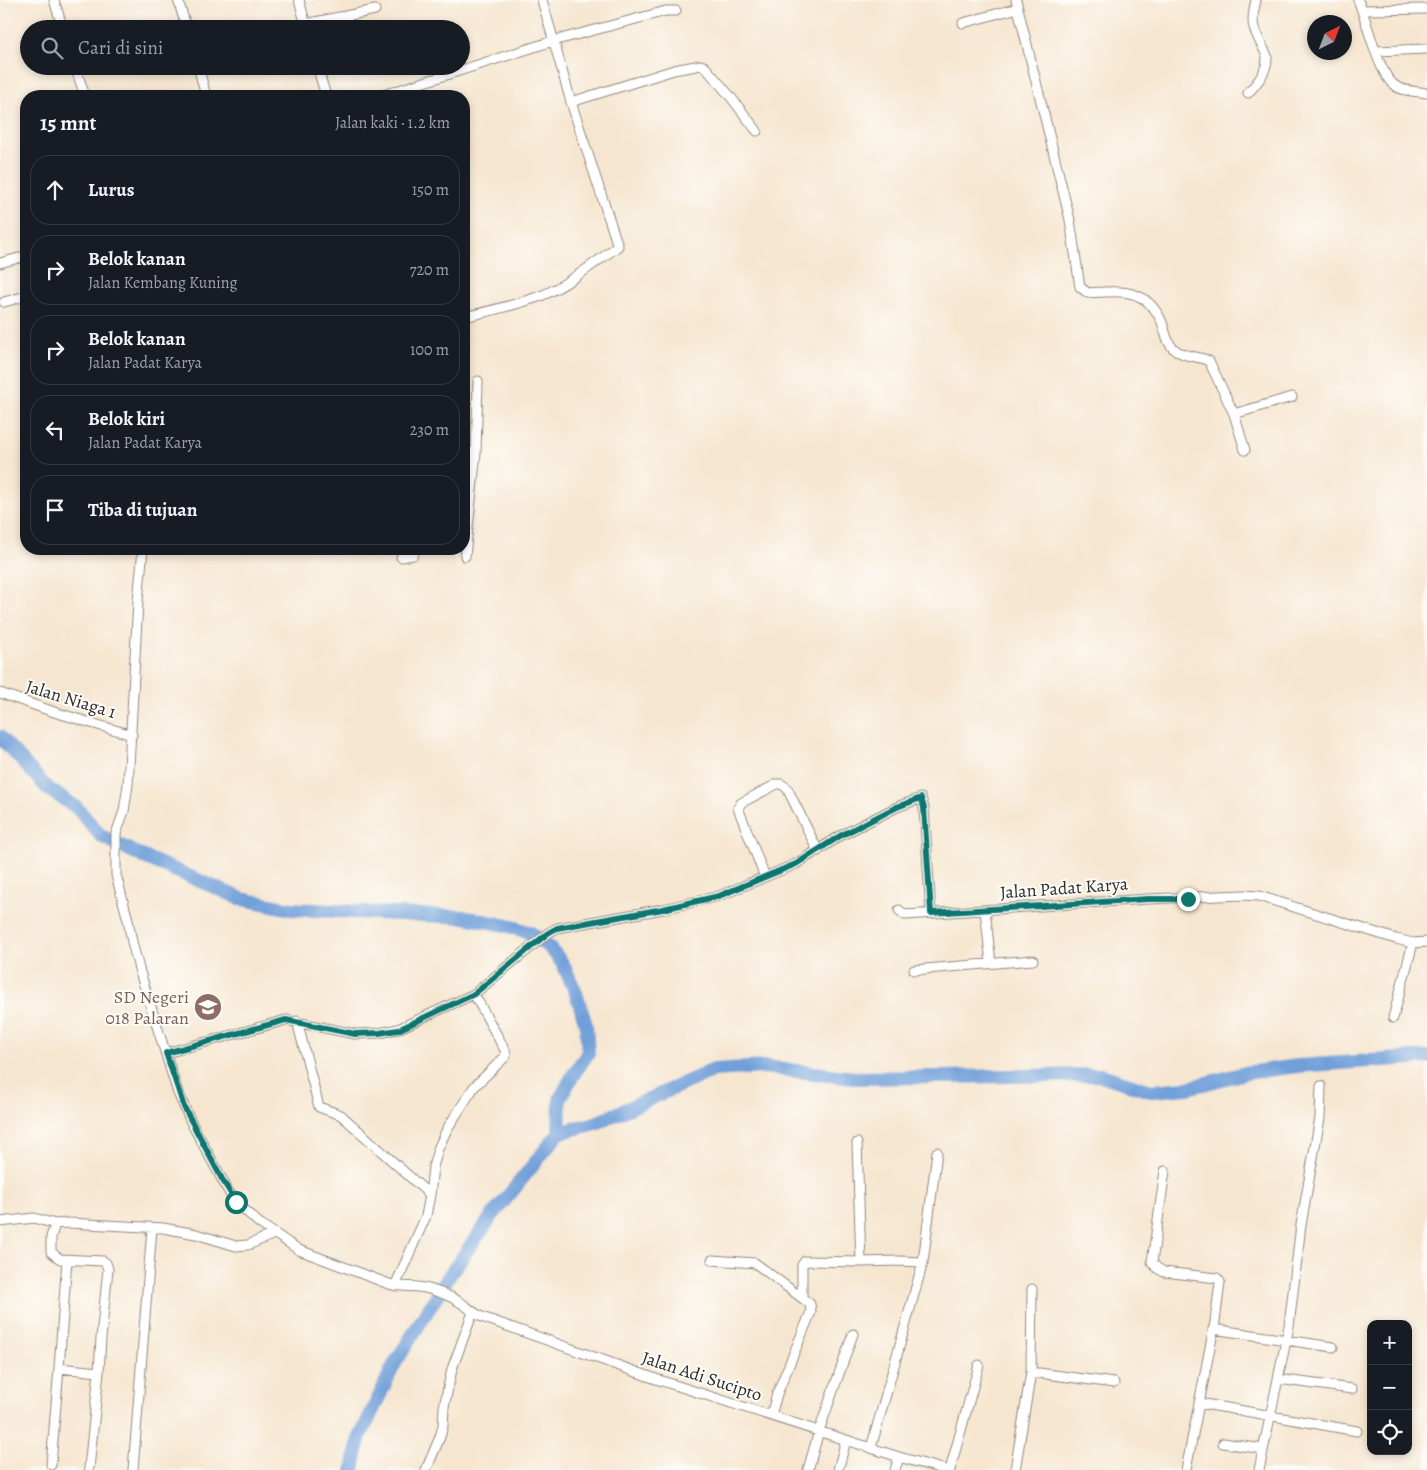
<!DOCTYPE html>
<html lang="id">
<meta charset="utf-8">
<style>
body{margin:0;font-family:Alegreya,serif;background:#242831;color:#f1f3f6}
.controls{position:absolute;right:15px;bottom:15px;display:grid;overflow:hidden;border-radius:10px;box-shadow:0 2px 8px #0003}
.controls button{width:45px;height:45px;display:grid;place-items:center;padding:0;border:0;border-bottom:1px solid #363941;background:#171b24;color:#f1f3f6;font:25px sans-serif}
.compass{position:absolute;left:1307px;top:15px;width:45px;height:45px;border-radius:50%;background:#171b24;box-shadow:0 2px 8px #0003;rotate:42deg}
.stop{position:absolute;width:15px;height:15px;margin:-11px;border:4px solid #0f766e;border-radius:50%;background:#fff}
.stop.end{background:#0f766e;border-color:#fff;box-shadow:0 1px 5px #0008}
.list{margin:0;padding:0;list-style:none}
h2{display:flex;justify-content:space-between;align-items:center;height:65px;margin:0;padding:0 20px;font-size:21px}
h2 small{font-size:16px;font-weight:400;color:#9ea1a6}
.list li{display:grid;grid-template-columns:32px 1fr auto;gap:15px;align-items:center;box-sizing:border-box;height:70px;margin:0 10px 10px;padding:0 10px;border:1px solid #363941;border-radius:20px}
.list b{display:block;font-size:19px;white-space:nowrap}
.list p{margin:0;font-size:16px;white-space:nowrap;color:#9ea1a6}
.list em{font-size:16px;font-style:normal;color:#9ea1a6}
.icon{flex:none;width:28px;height:28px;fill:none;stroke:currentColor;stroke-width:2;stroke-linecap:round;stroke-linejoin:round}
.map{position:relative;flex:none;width:1427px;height:1470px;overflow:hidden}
.search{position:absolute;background:#171b24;box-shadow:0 2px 8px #0003;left:20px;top:20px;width:450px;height:55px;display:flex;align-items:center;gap:12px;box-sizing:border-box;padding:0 18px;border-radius:28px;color:#9ea1a6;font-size:19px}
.panel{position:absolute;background:#171b24;box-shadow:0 2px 8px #0003;left:20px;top:90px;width:450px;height:465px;border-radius:20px}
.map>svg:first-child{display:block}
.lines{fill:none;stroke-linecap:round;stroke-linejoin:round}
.river{stroke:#709fd9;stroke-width:14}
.minor-casing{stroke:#90887e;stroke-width:11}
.minor{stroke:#fff;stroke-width:9}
.route{stroke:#0f766e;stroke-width:6}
.labels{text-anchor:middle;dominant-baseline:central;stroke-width:4;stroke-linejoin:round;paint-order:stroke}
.street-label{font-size:18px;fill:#2b2b2b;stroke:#fdfcf7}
.education-label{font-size:18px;fill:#785e54;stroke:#fdfcf7;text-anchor:end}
</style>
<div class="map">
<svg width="1427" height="1470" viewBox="0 0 1427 1470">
<rect width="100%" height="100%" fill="#fdfcf7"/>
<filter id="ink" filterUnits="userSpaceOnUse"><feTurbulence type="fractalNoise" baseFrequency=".02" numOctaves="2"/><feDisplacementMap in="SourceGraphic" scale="10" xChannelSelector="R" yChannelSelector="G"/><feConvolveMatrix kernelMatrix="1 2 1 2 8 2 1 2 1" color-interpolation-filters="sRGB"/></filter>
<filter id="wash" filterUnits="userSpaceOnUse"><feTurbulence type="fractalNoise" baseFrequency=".0096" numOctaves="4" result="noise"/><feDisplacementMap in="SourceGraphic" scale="20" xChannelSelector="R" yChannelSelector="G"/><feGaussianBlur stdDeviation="1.12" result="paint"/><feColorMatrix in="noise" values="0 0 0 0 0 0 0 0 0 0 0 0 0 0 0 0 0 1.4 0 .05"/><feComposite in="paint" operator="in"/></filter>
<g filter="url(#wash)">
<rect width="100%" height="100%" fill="#f6e6d0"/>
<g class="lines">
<!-- river -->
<path class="river" d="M0,737L48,789L76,807L101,836L144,857L242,899L291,909L464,917L509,926L531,933L551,949L563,964L576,993L586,1025L588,1053L573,1075L560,1099L559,1133
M353,1470L359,1439L394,1365L451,1273L492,1216L559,1133L596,1123L714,1070L764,1067L854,1078L1101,1075L1151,1091L1188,1088L1245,1073L1298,1066L1427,1057"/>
</g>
</g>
<g filter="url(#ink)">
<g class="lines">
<defs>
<path id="minor" d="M54,0L63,29
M178,0L187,29
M299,0L307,29
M1016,0L1070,220L1080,287L1088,293C1120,291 1145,287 1161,320C1165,329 1166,342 1173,348C1184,358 1197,355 1209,361L1234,414L1245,450
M1358,0C1367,20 1378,73 1394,85C1403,92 1416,91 1427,93
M1363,10L1427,9
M963,23L1018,8
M305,24L375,10
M1375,51L1427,49
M75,66L85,96
M198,66L206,96
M317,66L326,96
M1248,93C1257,83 1268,71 1267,56C1255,30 1249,29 1256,0
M380,96L553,41L666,11H676
M571,102L674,70L701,65L705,67L730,96L757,131
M0,263L26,256
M4,302L26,296
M464,317C490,311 517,305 543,295C567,285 596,262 618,246L571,102L542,0
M1234,414L1292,397
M464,452L476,453L478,381
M143,549L138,601L128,785L124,811L116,834V875L128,920L132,942L139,969L178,1093L192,1124L229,1192L236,1202L259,1223L299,1250L389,1284C402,1288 416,1285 429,1289C439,1292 450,1296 458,1301C467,1306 473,1313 482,1317L656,1379L899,1457L946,1470
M465,556L476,453
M401,557L413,555L415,549
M0,693L54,712L132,735
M765,877L738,808L741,803L777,784H781L787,788L818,851
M899,910L905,915L1148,899L1244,895L1259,896L1396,939L1413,943L1427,942
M985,910L991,963
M914,970L1033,960
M1393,1018L1413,943
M297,1021L319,1107L341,1115L430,1195L426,1216L395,1286
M166,1053L286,1020L355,1034L379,1033L398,1029L474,994L548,933L557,928L663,909L719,896L796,864L840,836L897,807L921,798L924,808L931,913
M857,1143L861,1262L898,1261L923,1262
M1165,1171L1152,1262L1157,1268L1164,1272L1217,1278L1220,1282L1215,1322L1186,1470
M430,1195L433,1167L438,1149L447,1129L474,1087L506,1056L505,1050L474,994
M0,1222L34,1218L55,1224
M67,1260L59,1368L99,1372L101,1338L108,1269L106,1263L103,1261L60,1259L51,1252V1237L55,1224L68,1223L163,1228L196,1234L236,1246L248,1245L274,1234
M712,1260L755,1263L810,1304L811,1312L777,1394L771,1415
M802,1296V1265L805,1261L861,1262
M1213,1329L1333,1347
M1031,1372L1032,1289
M1278,1379L1352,1389
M1199,1403L1357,1431
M1223,1443L1263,1449
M871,1448L923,1262L937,1152
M51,1465L59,1368
M89,1468L99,1372
M133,1470L152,1228
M426,1470L440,1437L443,1426L444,1407L452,1369L473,1312
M808,1470L819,1431L853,1334
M838,1470L846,1440
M895,1470L899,1457
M950,1470L979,1365
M1015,1470L1031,1372L1114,1383
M1259,1470L1289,1326L1301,1225L1320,1118L1321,1086"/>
</defs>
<!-- minor casing -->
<use href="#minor" class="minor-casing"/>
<!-- minor -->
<use href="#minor" class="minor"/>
</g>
</g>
<g class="lines" filter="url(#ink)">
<!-- route -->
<path class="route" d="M236,1202L222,1179L184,1107L166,1053L286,1020L355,1034L379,1033L398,1030L474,994L548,933L557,928L663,909L719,896L796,864L840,836L897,807L921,798L924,808L931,913L1148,899H1188"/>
</g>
<!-- icons -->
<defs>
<symbol id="school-disc" viewBox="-11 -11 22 22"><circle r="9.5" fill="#8d6e63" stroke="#fdfcf7"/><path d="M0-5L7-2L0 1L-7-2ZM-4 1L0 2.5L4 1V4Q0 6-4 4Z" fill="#fff"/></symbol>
</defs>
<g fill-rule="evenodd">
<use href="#school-disc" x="192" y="991" width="32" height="32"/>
</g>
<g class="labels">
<!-- street labels -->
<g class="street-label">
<text transform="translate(71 699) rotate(17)">Jalan Niaga 1</text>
<text transform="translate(1064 888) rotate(-4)">Jalan Padat Karya</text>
<text transform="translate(702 1376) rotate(18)">Jalan Adi Sucipto</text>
</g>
<!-- education labels -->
<g class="education-label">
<text x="189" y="997">SD Negeri<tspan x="189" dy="21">018 Palaran</tspan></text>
</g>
</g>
</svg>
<div class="controls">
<button>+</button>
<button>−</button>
<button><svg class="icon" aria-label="locate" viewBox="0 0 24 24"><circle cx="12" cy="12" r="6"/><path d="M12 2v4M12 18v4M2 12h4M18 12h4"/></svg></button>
</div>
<svg class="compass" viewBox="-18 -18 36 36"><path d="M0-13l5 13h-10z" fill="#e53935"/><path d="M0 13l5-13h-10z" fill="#9ea1a6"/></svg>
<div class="stop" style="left:236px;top:1202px"></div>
<div class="stop end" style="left:1188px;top:899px"></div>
<div class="search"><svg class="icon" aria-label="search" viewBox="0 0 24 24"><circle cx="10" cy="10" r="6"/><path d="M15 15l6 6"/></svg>Cari di sini</div>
<section class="panel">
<h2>15 mnt<small>Jalan kaki · 1.2 km</small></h2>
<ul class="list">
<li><svg class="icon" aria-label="ahead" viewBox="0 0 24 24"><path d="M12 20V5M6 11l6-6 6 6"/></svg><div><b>Lurus</b></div><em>150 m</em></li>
<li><svg class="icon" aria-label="right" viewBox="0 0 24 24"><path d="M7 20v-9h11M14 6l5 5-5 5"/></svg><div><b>Belok kanan</b><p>Jalan Kembang Kuning</p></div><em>720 m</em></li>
<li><svg class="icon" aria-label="right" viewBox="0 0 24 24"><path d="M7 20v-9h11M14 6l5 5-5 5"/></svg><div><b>Belok kanan</b><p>Jalan Padat Karya</p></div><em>100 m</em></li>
<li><svg class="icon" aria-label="left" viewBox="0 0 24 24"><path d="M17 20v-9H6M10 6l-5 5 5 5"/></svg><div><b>Belok kiri</b><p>Jalan Padat Karya</p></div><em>230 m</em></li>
<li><svg class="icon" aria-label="arrive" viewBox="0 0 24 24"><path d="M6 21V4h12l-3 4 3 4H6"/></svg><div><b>Tiba di tujuan</b></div></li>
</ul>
</section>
</div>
